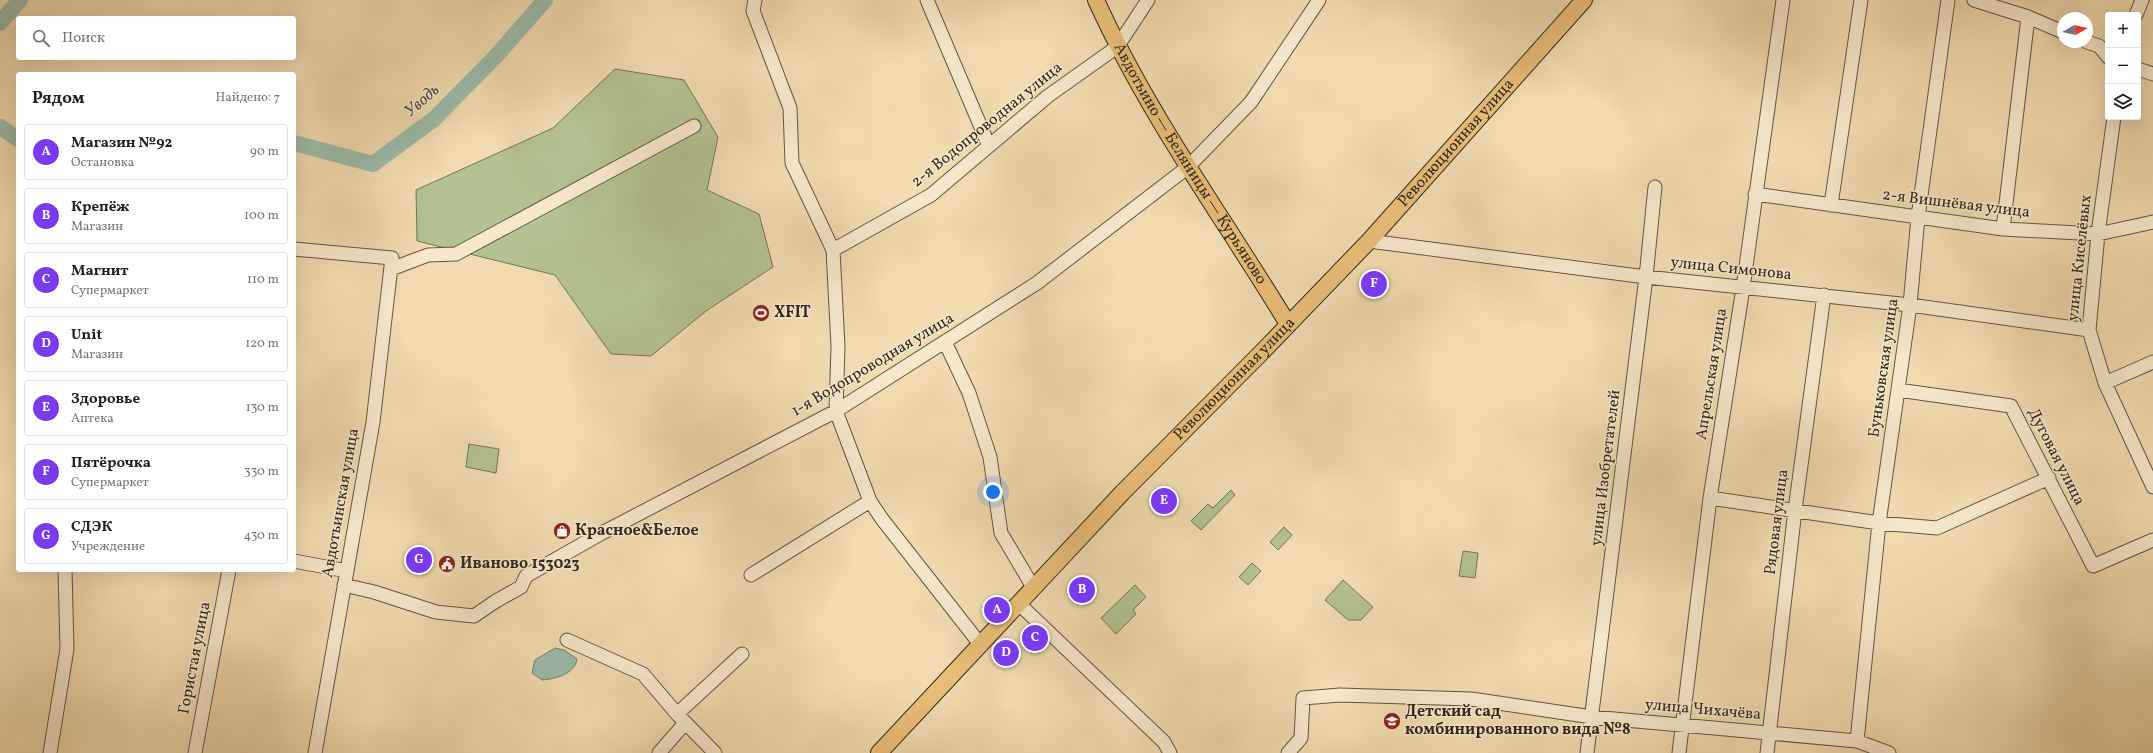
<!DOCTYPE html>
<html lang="ru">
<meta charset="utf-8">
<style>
body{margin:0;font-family:Vollkorn,serif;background:#f2f2f2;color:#202124}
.controls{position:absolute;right:12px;top:12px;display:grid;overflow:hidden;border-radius:4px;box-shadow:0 4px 16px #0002}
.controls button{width:36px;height:36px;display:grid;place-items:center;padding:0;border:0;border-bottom:1px solid #e0e0e0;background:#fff;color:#202124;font:20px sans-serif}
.compass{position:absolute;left:2057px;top:12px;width:36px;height:36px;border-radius:50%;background:#fff;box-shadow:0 4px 16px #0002;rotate:81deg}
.you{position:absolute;left:993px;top:492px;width:14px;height:14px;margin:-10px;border:3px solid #fff;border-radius:50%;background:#1a73e8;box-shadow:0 0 0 6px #1a73e833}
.badge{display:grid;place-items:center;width:26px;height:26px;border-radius:50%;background:#7c3aed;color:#fff;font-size:13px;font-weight:700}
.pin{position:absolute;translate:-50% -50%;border:2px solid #fff;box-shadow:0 1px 4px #0006}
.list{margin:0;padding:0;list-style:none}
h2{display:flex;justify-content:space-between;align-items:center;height:52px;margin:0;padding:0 16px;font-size:17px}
h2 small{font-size:13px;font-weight:400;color:#757577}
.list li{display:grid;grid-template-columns:26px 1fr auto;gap:12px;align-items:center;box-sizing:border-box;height:56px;margin:0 8px 8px;padding:0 8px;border:1px solid #e0e0e0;border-radius:4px}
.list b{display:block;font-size:15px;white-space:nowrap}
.list p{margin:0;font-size:13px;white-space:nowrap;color:#757577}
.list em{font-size:13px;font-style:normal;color:#757577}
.icon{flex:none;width:22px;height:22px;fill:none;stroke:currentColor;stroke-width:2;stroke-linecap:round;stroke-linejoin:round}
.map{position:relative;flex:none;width:2153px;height:753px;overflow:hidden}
.search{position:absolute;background:#fff;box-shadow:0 4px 16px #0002;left:16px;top:16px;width:280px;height:44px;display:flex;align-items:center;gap:10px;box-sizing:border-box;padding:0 14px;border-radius:4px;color:#757577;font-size:15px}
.panel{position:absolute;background:#fff;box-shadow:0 4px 16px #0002;left:16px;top:72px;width:280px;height:500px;border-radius:4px}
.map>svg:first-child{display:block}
.green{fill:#b4c190;stroke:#737455}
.water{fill:#9bbbaa;stroke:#718070}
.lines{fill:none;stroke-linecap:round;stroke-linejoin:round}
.river{stroke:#9bbbaa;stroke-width:16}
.minor-casing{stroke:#625540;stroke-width:15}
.major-casing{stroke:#32281a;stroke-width:18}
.minor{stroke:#f7e8cc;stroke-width:13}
.major{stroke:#e9be78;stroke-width:16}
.labels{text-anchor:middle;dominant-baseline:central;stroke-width:3;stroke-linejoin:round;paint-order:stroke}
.street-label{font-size:16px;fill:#32281a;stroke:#f7e8cc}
.poi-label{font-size:16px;font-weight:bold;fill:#32281a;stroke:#f7e8cc;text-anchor:start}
.water-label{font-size:17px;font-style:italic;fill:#4c4d3e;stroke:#f7e8cc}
</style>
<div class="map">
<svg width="2153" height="753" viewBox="0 0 2153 753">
<rect width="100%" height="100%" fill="#f2dbb1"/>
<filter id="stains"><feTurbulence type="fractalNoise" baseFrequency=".005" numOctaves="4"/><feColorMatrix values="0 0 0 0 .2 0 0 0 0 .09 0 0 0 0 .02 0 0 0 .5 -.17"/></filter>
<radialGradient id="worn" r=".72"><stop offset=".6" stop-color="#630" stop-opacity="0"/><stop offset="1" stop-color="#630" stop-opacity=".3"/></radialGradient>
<!-- green -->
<path class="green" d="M615,69L684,80L718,137L707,190L759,214L773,267L706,311L651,356L611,354L555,275L417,241L416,190L553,128Z
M469,444L499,449L496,473L466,467Z
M1231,490L1235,495L1201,530L1191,521L1208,504L1213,508Z
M1284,527L1292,535L1278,550L1270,542Z
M1463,551L1478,553L1475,578L1459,576Z
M1252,563L1261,571L1248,585L1239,577Z
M1343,580L1373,607L1361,620H1348L1325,600Z
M1135,585L1146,597L1133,610L1136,614L1116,634L1101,618Z"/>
<!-- water -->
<path class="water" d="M555,648L564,650L577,659C575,674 555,679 542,680L532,673L535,660Z"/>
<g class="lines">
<!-- river -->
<path class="river" d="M0,23L20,0
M0,127L18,139
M294,143L373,164L434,119L497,55L545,0"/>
<defs>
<path id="minor" d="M755,0L753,11L790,108L792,163L833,250L838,346L836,411L870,501L882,519L980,644
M927,0L989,146
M1974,0L2028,17L2063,32
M2136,15L2142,0
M2087,42L2099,46L2108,57
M2138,69L2153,74
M2114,117L2098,234L2089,330L2105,383L2153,487
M1755,194L2003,229L2098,234L2153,222
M1831,205L1861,0
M2003,229L2028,17
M1369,241L1646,277L1910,305L2089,330
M294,249L392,258L373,422L315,753
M833,250L931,195L1048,96L1117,47L1148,0
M391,269L428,255L456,254L694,126
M945,342L969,393L990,457L1001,533L1033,587
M2105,383L2153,362
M1898,390L2011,406L2093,566L2153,540
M1710,498L1879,523L1937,528L2049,478
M294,561L347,571
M751,575L870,501
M344,585L374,592L436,612L474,616L496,601L521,587L526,576L602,533L836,411L1037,283L1188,167L1251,102L1319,0
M1018,603L1164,742L1170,753
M567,640L643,674L677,714L715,753
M677,714L742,654
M1857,741L1879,523L1910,305L1918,217L1948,0
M50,753L67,649L65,570
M195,753L229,570
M659,753L685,723
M1288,753L1301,738L1303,698L1340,695L1471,699L1592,717L1857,741L1889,753
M1587,753L1646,277L1655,187
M1679,753L1710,498L1743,288L1783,0
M1767,753L1795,510L1824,295"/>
<g id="major">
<path id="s1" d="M1096,0C1148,115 1223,217 1288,324"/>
<path id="s2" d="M879,753L1122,493L1264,350L1369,241L1584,0"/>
</g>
</defs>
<!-- minor casing -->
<use href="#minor" class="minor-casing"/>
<!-- major casing -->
<use href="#major" class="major-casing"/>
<!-- minor -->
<use href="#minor" class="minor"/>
<!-- major -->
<use href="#major" class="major"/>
</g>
<!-- icons -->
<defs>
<symbol id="stadium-disc" viewBox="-11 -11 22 22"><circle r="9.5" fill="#8f2418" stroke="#f7e8cc"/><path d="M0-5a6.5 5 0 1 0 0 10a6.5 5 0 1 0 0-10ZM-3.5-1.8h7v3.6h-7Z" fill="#fff"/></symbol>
<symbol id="shop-disc" viewBox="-11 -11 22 22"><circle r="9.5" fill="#8f2418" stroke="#f7e8cc"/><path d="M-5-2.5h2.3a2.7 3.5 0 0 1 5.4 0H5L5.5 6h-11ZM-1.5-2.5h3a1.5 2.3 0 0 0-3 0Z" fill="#fff"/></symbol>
<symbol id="civic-disc" viewBox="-11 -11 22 22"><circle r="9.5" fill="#8f2418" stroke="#f7e8cc"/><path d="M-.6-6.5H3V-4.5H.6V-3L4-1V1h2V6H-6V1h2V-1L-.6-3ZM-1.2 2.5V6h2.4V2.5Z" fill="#fff"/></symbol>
<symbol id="school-disc" viewBox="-11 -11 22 22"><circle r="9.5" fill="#8f2418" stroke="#f7e8cc"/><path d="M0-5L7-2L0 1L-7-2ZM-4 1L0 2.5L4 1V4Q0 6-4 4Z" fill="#fff"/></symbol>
</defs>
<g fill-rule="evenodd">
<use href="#stadium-disc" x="751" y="303" width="20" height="20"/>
<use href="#shop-disc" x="552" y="521" width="20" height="20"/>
<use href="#civic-disc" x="437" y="554" width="20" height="20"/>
<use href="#school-disc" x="1382" y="711" width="20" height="20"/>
</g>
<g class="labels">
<!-- street labels -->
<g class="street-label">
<text transform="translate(987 125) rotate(-39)">2-я Водопроводная улица</text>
<text stroke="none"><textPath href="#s2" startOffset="840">Революционная улица</textPath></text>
<text stroke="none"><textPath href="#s1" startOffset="189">Авдотьино — Беляницы — Курьяново</textPath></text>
<text transform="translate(1956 204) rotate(7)">2-я Вишнёвая улица</text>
<text transform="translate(2080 258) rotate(-84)">улица Киселёвых</text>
<text transform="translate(1731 269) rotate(6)">улица Симонова</text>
<text transform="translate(873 365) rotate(-31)">1-я Водопроводная улица</text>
<text transform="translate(1884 368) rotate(-82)">Буньковская улица</text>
<text transform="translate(1712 374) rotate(-81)">Апрельская улица</text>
<text stroke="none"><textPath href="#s2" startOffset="516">Революционная улица</textPath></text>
<text transform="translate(2056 457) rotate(63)">Дуговая улица</text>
<text transform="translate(1606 468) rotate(-83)">улица Изобретателей</text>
<text transform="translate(341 503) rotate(-80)">Авдотьинская улица</text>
<text transform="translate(1777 522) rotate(-83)">Рядовая улица</text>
<text transform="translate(195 658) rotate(-79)">Гористая улица</text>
<text transform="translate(1703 710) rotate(5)">улица Чихачёва</text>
</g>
<!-- poi labels -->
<g class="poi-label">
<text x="774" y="313">XFIT</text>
<text x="575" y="531">Красное&amp;Белое</text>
<text x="460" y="564">Иваново 153023</text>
<text x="1405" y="712">Детский сад<tspan x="1405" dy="18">комбинированного вида №8</tspan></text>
</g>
<!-- water labels -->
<g class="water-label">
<text transform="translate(422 101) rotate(-41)">Уводь</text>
</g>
</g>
<rect width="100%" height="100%" filter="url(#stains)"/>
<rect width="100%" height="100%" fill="url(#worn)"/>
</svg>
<div class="controls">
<button>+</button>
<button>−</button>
<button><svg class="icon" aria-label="layers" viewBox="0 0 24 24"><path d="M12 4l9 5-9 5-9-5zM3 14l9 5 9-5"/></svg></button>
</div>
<svg class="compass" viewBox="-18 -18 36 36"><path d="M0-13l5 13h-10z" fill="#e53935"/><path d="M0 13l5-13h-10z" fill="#757577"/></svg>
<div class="you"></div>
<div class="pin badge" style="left:997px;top:610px">A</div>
<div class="pin badge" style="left:1082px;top:590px">B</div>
<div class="pin badge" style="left:1035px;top:638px">C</div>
<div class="pin badge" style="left:1006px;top:653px">D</div>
<div class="pin badge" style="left:1164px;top:501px">E</div>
<div class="pin badge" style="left:1374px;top:284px">F</div>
<div class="pin badge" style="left:419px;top:560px">G</div>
<div class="search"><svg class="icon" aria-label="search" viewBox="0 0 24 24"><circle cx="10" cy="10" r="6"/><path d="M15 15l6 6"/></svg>Поиск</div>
<section class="panel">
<h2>Рядом<small>Найдено: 7</small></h2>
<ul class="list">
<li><span class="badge">A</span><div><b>Магазин №92</b><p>Остановка</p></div><em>90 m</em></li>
<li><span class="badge">B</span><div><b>Крепёж</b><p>Магазин</p></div><em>100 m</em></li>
<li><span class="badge">C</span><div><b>Магнит</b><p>Супермаркет</p></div><em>110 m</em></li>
<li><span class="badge">D</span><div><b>Unit</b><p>Магазин</p></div><em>120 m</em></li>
<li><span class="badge">E</span><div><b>Здоровье</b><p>Аптека</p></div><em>130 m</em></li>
<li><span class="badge">F</span><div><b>Пятёрочка</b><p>Супермаркет</p></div><em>330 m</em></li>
<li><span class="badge">G</span><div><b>СДЭК</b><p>Учреждение</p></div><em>430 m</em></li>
</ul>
</section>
</div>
